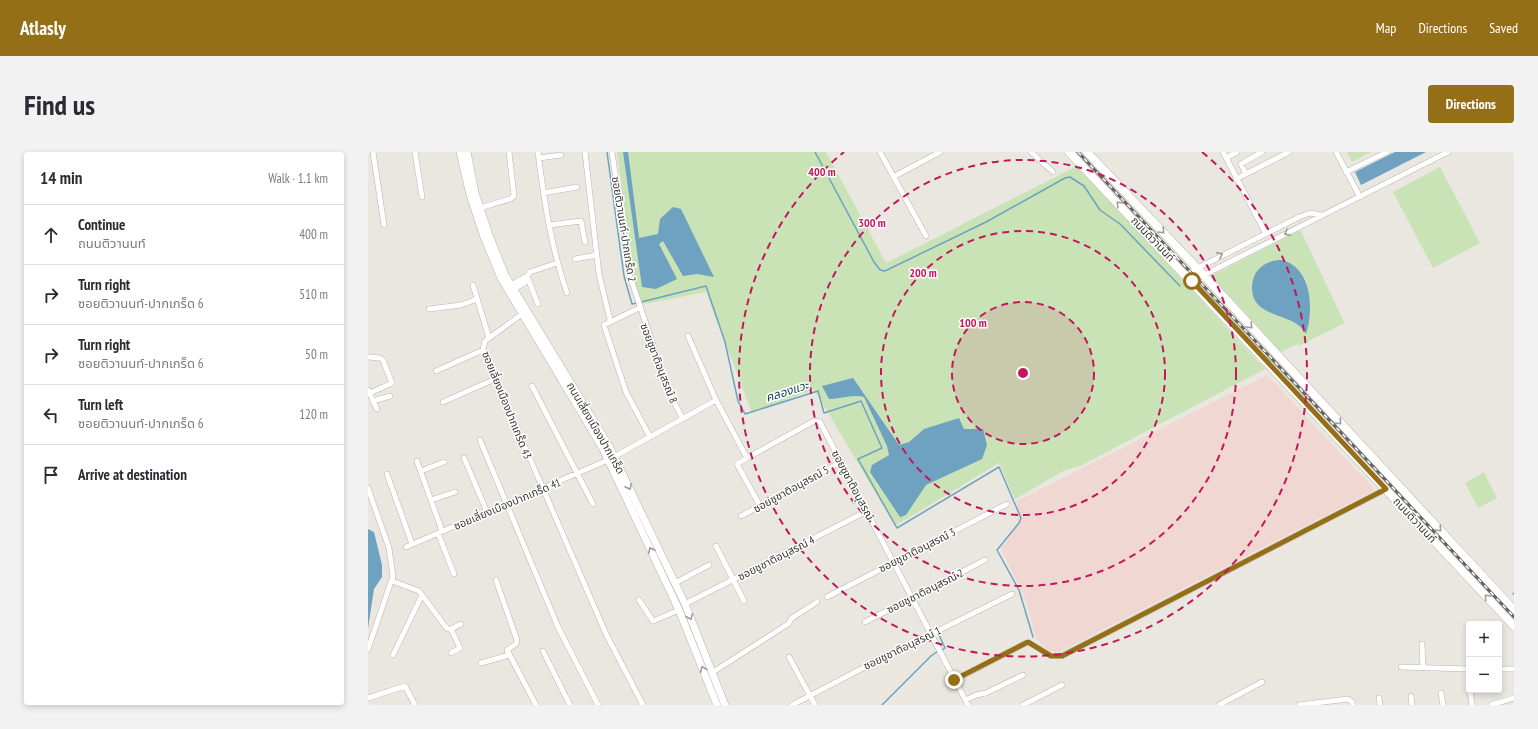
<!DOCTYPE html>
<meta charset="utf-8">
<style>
body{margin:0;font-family:"PT Sans Narrow","Noto Sans Thai",sans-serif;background:#f2f2f3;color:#2b2b33}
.controls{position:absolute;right:12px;bottom:12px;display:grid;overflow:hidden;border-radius:4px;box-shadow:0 2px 6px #0003}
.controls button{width:36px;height:36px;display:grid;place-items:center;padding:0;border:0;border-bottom:1px solid #e1e1e2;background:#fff;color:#2b2b33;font:20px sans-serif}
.stop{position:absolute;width:12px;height:12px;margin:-9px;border:3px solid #956e18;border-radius:50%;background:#fff}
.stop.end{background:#956e18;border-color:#fff;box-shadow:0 1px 4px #0008}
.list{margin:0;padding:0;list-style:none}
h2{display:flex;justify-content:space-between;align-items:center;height:52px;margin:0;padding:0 16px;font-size:17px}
h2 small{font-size:13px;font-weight:400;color:#7c7c81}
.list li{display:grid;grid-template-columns:26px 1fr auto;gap:12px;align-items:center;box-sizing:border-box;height:60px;padding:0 16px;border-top:1px solid #e1e1e2}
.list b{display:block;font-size:15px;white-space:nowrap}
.list p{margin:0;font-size:13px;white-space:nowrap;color:#7c7c81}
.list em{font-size:13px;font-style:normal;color:#7c7c81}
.icon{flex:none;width:22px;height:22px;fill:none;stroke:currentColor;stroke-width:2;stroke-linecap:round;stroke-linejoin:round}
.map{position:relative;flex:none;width:1146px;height:553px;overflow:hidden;border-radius:4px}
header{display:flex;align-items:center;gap:24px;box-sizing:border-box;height:56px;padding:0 20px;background:#956e18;color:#fff}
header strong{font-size:19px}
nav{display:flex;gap:22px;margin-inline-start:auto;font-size:14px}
.intro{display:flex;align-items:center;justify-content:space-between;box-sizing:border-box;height:96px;padding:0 24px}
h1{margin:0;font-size:28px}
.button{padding:10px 18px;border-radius:4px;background:#956e18;color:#fff;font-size:14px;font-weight:700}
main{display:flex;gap:24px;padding:0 24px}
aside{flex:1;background:#fff;border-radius:4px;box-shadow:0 2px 6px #0003}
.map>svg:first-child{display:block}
.education{fill:#f1d7d1}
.green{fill:#c9e3b7}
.water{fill:#6ea2c0}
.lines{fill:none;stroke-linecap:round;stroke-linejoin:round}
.stream{stroke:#6ea2c0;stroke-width:1.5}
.street-casing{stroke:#b8b5ae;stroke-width:6}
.secondary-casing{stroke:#b8b5ae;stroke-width:8}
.primary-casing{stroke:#b8b5ae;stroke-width:9}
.street{stroke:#fff;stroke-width:5}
.secondary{stroke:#fff;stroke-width:7}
.primary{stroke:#fff;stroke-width:8}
.rail-casing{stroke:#63625e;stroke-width:3}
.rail{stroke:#fff;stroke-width:1.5;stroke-dasharray:4.5;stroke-linecap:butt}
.oneway{stroke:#9c9c9a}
.route{stroke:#956e18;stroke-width:5}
.ring{fill:none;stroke:#c2185b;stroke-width:2;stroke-dasharray:7 5}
.labels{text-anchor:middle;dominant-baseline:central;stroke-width:3;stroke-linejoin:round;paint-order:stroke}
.street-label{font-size:11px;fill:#393835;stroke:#fff}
.water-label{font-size:12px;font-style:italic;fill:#103c52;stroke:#fff}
.centre{fill:#c2185b;stroke:#fff;stroke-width:2}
.ring-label{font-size:12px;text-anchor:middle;font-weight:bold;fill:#c2185b;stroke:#fff;stroke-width:3;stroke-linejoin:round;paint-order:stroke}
</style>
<header>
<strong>Atlasly</strong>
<nav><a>Map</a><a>Directions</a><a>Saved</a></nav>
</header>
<div class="intro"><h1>Find us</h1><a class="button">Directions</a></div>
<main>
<aside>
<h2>14 min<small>Walk · 1.1 km</small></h2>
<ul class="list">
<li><svg class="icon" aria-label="ahead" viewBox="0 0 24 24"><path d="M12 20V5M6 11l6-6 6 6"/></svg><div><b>Continue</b><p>ถนนติวานนท์</p></div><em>400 m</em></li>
<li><svg class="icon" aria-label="right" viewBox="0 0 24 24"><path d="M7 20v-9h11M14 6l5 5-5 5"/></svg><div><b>Turn right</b><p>ซอยติวานนท์-ปากเกร็ด 6</p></div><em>510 m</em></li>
<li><svg class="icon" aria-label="right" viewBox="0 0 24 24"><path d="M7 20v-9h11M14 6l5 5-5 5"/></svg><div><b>Turn right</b><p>ซอยติวานนท์-ปากเกร็ด 6</p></div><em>50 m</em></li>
<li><svg class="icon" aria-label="left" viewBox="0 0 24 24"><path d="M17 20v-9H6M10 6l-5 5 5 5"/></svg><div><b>Turn left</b><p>ซอยติวานนท์-ปากเกร็ด 6</p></div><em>120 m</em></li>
<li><svg class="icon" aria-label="arrive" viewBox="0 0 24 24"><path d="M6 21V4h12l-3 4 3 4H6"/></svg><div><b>Arrive at destination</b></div></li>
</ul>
</aside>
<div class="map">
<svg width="1146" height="553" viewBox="0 0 1146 553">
<rect width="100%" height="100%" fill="#eae7e0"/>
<!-- education -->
<path class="education" d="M899,223L1007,338L691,500L681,499L668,486L658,448L633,397L650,373L649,349Z"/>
<!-- green -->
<path class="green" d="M249,0H458L518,111L709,14L897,217L714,313L695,319L647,347L631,311L527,374L446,237L384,261L338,140L271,153L266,133Z
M979,0H1003L984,10Z
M1072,15L1112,91L1065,116L1025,40Z
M930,79H933L976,170L975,172L930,194L929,192L913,200L843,124Z
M1116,320L1129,346L1110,356L1097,331Z"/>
<!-- water -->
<path class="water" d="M255,0H260L271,86L290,82L292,67L305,55L313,57L346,125L329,122L315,124L295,89L291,92L309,127L288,137L274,135Z
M1027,0H1058L993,33L987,20Z
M914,108C944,116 946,157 938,182C927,159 885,168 884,137C884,129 886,122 891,117C898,110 905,108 914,108Z
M485,226L531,293L541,290L556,277L591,266L596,277H615L619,293L614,307L558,333L538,363L532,365L502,320L504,313L521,303L519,294L496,245C484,242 473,247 461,247L454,234Z
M0,377L6,380L14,413V425L6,437L0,476Z"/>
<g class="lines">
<!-- stream -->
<path class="stream" d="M239,0L256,124L264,152L269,151
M447,0L506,110L512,118L517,119L618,70L697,26L702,25L716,34L732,58L752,72L812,134
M273,150L338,134L357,190L370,249L377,262L450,239L456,261L493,249L514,296L490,307L529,376L631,315L653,366L651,371L629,398L651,438L665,485
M1145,442L1146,441
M571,483L577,496L574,498
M514,553L563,504L570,499"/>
<defs>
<path id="street" d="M5,0L16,73
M47,0L54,45
M170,0C176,48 183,95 199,141
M217,0L231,122L242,168
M244,0L262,124L301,241L315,267
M512,0L558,84
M663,0L685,20
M855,0L897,80
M968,0L992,45
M171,6L193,3
M858,6L869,0
M978,20L1019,0
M878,22L873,12L894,0
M525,25L572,0
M868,27L921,0
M175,41L209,35
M112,56L142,47L146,44L141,0
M181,73L213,69L217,90
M207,107L229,103
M818,122L931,65L942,61L953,63
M824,129L1080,0
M105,133L121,186
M143,133L159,124
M146,137L161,128
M170,152L159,124L162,120L189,111
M271,156L236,173L258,240L282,285
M61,157L93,153L109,147
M154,162L117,189L115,198L238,482L275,553
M320,184L348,248L379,306L446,269L452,270L600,553
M0,205L12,206L15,208L24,231L2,241
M68,219L115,198
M164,234L225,352
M0,238L9,257
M5,249L22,244
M75,250L127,227
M112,288L190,475L230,553
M246,305L348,248
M96,306L119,360
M379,306L369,312L392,354
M49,309L74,379
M53,319L76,310
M19,322L44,392
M0,336L21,396L25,424L0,497
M63,348L87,340
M373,364L473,310
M70,381L86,422
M348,394L376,449
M38,395L240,308
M128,428L149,488L148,492L139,498L140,500L168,553
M24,429L51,439L77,474L80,477H83L92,496L83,501
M307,431L341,413
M459,445L639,352
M271,448L285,469L311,458
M317,452L499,359
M497,470L617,408
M83,477L93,472
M1054,492L1055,516
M175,499L202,553
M25,503L54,443
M421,505L447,553
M113,511L141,503
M1033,515L1101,517
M1131,517H1146
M345,520L420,472L424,466L449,450
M587,528L658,491H662L683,504H694L1018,337
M1102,538L1104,553
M1073,541L1075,553
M1043,544L1044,553
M0,546L37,534L47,553
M1011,546L1012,553
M598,548L608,543L618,541L655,523
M424,553L493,517L644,442
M655,553L694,533
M851,553L894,530
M931,553L980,547L984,550L985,553
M1123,553L1146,546"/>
<path id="secondary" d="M92,0L102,43L116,85L133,126L235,297L311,458L349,553
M99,0L107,41L121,83L137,123L241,294L317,452L357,553"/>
<path id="primary" d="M701,0L1146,474
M719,0L828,115L1146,458"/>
</defs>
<!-- street casing -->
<use href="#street" class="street-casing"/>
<!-- secondary casing -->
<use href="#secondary" class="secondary-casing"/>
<!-- primary casing -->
<use href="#primary" class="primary-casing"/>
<!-- street -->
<use href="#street" class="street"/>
<!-- secondary -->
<use href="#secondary" class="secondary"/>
<!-- primary -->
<use href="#primary" class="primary"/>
<defs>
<path id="rail" d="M710,0L1146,465"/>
</defs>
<!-- rail casing -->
<use href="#rail" class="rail-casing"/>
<!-- rail -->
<use href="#rail" class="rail"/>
</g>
<!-- one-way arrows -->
<defs><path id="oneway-chevron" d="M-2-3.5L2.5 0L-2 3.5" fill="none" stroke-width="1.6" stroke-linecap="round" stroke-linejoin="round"/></defs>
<g class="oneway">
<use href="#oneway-chevron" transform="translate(751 52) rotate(-134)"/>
<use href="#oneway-chevron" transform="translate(794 79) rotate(46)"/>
<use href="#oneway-chevron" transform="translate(919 81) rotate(153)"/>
<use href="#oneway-chevron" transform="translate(852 103) rotate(-27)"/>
<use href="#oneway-chevron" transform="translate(882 174) rotate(47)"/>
<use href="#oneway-chevron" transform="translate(971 270) rotate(47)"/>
<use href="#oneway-chevron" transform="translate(261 335) rotate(63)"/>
<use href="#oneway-chevron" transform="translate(1071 377) rotate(47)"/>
<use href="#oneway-chevron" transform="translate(283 398) rotate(-115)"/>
<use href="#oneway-chevron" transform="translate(1119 445) rotate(-133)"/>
<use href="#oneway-chevron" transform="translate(322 465) rotate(68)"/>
<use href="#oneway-chevron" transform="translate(335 517) rotate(-112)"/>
</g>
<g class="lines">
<!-- route -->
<path class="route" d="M586,528L660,490L683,504H694L1018,337L824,129"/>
</g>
<!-- distance rings -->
<circle cx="655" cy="221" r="71" fill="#c2185b" fill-opacity=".12"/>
<g class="ring">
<circle cx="655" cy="221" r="71"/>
<circle cx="655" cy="221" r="142"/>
<circle cx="655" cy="221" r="213"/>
<path d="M834 0A284 284 0 1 1 476 0"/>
</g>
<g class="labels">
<!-- street labels -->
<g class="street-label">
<text transform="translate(256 77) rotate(81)">ซอยติวานนท์-ปากเกร็ด 2</text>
<text transform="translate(785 87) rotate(46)">ถนนติวานนท์</text>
<text transform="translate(291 211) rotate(69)">ซอยชูชาติอนุสรณ์ 8</text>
<text transform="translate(139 253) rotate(68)">ซอยเลี่ยงเมืองปากเกร็ด 43</text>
<text transform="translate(228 276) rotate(60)">ถนนเลี่ยงเมืองปากเกร็ด</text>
<text transform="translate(485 333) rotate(62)">ซอยชูชาติอนุสรณ์</text>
<text transform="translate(423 337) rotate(-29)">ซอยชูชาติอนุสรณ์ 5</text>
<text transform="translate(139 352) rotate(-23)">ซอยเลี่ยงเมืองปากเกร็ด 41</text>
<text transform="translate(1047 368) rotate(47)">ถนนติวานนท์</text>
<text transform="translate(549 398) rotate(-27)">ซอยชูชาติอนุสรณ์ 3</text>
<text transform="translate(408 406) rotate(-27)">ซอยชูชาติอนุสรณ์ 4</text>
<text transform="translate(557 439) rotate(-27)">ซอยชูชาติอนุสรณ์ 2</text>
<text transform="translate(534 496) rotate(-26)">ซอยชูชาติอนุสรณ์ 1</text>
</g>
<!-- water labels -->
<g class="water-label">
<text transform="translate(419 239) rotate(-18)">คลองแวะ</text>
</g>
</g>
<circle cx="655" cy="221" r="6" class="centre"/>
<g class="ring-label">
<text x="454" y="24">400 m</text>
<text x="504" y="75">300 m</text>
<text x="555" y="125">200 m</text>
<text x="605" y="175">100 m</text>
</g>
</svg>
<div class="controls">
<button>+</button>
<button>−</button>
</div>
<div class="stop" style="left:824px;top:129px"></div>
<div class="stop end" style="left:586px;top:528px"></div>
</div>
</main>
